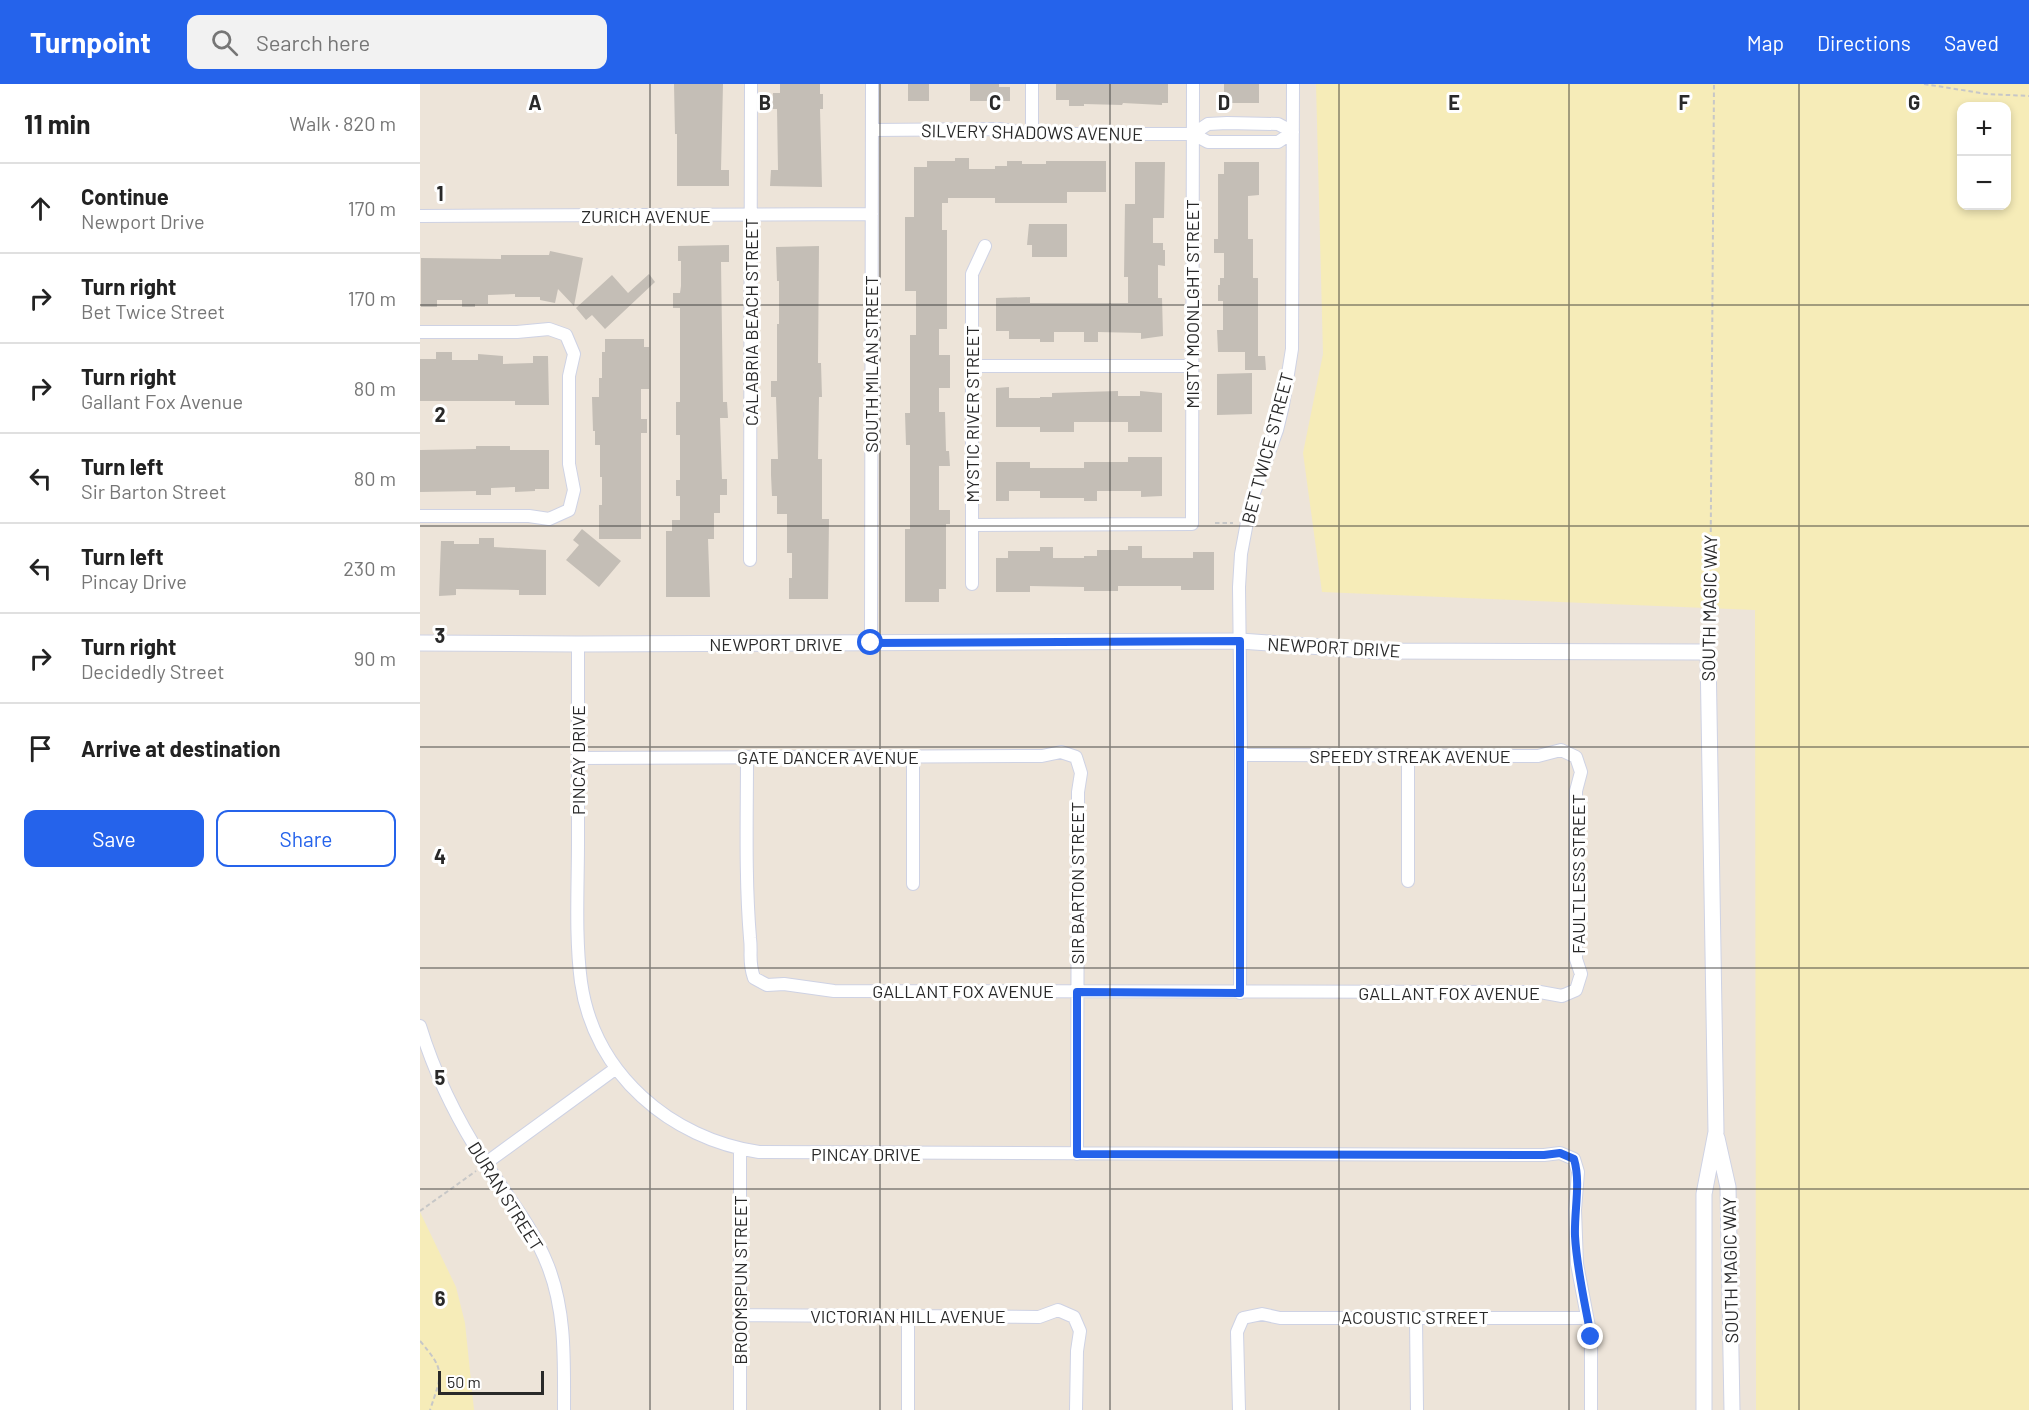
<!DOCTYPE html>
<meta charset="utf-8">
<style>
body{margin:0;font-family:Barlow,sans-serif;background:#f2f2f2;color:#222}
.controls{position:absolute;right:18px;top:18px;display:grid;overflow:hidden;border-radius:12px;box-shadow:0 3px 9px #0003}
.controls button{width:54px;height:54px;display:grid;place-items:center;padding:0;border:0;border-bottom:2px solid #e0e0e0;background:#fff;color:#222;font:30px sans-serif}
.scale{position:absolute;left:18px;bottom:15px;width:106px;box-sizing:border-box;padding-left:6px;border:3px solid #292929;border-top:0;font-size:16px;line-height:21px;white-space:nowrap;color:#292929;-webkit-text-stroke:4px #fff;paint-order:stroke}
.stop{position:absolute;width:18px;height:18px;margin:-14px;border:4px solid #2563eb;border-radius:50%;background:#fff}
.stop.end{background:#2563eb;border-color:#fff;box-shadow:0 2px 6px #0008}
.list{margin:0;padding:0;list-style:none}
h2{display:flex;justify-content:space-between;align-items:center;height:78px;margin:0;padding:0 24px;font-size:26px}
h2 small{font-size:20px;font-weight:400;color:#767676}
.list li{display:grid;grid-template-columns:39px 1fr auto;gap:18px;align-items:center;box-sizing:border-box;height:90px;padding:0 24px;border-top:2px solid #e0e0e0}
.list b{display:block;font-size:22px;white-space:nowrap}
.list p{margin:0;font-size:20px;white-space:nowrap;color:#767676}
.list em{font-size:20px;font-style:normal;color:#767676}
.actions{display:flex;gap:12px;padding:18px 24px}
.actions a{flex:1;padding:14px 0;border:2px solid #2563eb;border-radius:12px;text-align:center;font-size:21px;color:#2563eb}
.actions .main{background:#2563eb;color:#fff}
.icon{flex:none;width:33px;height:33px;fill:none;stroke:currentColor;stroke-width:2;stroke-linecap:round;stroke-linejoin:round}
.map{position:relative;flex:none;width:1609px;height:1326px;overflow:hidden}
header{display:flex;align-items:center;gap:36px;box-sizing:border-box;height:84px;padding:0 30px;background:#2563eb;color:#fff}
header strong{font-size:28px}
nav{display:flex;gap:33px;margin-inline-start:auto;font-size:21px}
.search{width:420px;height:54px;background:#f2f2f2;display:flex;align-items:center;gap:15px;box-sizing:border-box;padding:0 21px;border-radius:12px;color:#767676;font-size:22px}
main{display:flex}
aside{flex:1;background:#fff}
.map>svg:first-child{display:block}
.sand{fill:#f6ecb8;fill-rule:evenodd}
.building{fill:#c4beb6}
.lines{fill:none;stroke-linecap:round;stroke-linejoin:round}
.minor-casing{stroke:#ced2e4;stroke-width:14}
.tertiary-casing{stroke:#ced2e4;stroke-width:17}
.path{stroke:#c7c7c7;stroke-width:2;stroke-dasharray:4.5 3;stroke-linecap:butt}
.minor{stroke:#fff;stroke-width:12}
.tertiary{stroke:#fff;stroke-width:15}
.route{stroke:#2563eb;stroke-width:8}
.grid{fill:none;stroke:#292929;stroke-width:1.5;stroke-opacity:0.55}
.labels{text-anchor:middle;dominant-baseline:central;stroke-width:6;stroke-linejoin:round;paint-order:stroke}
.street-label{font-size:18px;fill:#292929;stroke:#fff}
.grid-label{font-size:20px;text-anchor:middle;font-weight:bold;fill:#292929;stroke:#fff;stroke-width:6;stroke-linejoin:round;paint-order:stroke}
</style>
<header>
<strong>Turnpoint</strong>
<div class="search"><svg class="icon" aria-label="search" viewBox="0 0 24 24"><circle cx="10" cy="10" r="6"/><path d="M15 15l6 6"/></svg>Search here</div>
<nav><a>Map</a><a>Directions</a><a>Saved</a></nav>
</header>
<main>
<aside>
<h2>11 min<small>Walk · 820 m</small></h2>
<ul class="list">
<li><svg class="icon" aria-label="ahead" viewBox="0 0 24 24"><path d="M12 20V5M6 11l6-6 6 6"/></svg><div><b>Continue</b><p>Newport Drive</p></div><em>170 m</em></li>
<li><svg class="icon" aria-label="right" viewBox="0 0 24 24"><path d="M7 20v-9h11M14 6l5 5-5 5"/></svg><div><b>Turn right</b><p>Bet Twice Street</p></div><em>170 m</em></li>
<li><svg class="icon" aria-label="right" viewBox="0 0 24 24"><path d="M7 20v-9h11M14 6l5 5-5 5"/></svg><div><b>Turn right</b><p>Gallant Fox Avenue</p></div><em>80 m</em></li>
<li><svg class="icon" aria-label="left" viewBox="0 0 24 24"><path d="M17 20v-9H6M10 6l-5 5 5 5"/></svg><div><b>Turn left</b><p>Sir Barton Street</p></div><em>80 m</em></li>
<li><svg class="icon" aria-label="left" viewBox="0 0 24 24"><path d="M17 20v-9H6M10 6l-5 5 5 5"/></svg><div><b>Turn left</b><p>Pincay Drive</p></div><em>230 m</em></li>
<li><svg class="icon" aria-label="right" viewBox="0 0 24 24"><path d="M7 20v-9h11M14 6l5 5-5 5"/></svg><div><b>Turn right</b><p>Decidedly Street</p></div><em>90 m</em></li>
<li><svg class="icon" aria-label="arrive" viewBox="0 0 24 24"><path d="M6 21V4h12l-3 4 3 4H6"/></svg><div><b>Arrive at destination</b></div></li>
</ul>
<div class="actions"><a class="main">Save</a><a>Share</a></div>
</aside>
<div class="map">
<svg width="1609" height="1326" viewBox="0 0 1609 1326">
<rect width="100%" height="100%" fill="#ede4d9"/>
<!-- sand -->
<path class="sand" d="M896,0H1609V1326H1336L1335,526L902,508L883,369L903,270ZM1586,22V122H1542V22Z
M0,1128L36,1203L45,1239L54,1326H0Z"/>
<!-- building -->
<path class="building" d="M254,0H303L301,86H309V102H257V50H255Z
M360,0H400V10H403V25H400L402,103L350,102L351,86H358L357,25H352L353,9H360Z
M488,0H509V17H488Z
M550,0H579V3H590V17H550Z
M636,0H748V19H742V21L703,19L702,21L664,20V22H649V16H636Z
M804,0H839V19H804Z
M535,74H549V85H575V82H587V77H602V80H626V77H686V108H647V119H575V114H528V119H522V146H527V245H519V271H530V304H519V328H525L526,367H529L530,382H519V426H530V440H526V505H519V518H485V445H490V361H486L485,329H490V251H496V207H485V133H494V83H507V77H535Z
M715,78H745L744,134H733V159H743V166H745V182L738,181V214H742L743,252L721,255V249L678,248V258H664V248H634V258H620V255H589V247H576V214L610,213V219H708V193H704L705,120H715Z
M804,78H839V111L828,112V155H833V194H838V272H845L846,286H825V268H798L797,246H803V217H798V201H800V194H804V169H794V155H798V90H804Z
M609,140H647V173H612V161H607Z
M309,161V178H301L303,318H307L308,334H300L302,395H307V411H300V429H294V455H288L290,513H246V447H252V436H260V412H256V396H260V351H256V318H260V224H253V209H260L261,202V177H258V162Z
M399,162L398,279H401L402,313H399L398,375H402V435H409L408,515H369V494H372V469H367V430H357V412H352L351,391V375H358L356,313H351V297H357V240H359V197H357L356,163Z
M130,167L163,174L154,222L138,205L135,219L120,216V213H95V210L68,211V220H55V223H42V216H17V223H1V174L81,175V171H129Z
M229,190L235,198L185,245L172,231L166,236L156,224L192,191L208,209Z
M185,255H224V263H229V305H221V335H227V349H221V455H179V421H182V393H180V361H175V347H173L172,313H179V294H182V268H185Z
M16,268H32V276H58V270L83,272V280L113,279V272H128L129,321H95V317H0V275H16Z
M832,289V330L797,331V290Z
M589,303V314H620V313H632V309L698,307V312H720V307L742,309V348H708V338H654V348H620V343H576V304Z
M56,362H90V366H129V405H115V407L95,408V403L71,404V411H56V407L0,408V366L56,365Z
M708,373H742V412L721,413V407H677V417H664V414H620V407H589V417H576V378H610V384H664V378H708Z
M162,445L201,477L179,503L146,476L159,461L153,456Z
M59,454H74V463L126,466V511H99V506L36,505V511L19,512L21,457H34V460H59Z
M708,462H722V474H773V468H794V506H761V502H698V507H664V503L610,502V508H576V474H588V467H620V463H633V474H664V472H677V466H708Z"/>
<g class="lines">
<defs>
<path id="minor" d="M452,46L579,45L612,50H773L788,58H858L873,48L858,40L807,39L788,40L773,50
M612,50V0
M0,132L452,130
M0,248H97L129,245L146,251L154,270L149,292V380L154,406L149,426L129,435L109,432H0
M552,282H772
M552,441L772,440L773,0
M330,476L331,0
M552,500V190L565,162
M451,559L452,0
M158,560C158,626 158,691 158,757C158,804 155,852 161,898C174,990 251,1055 339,1068L1124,1071L1140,1069L1154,1075L1158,1088L1155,1126L1157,1180L1171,1253V1326
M327,673C327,733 325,794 330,854C332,870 328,877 334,894L347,901L364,900L414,907L1120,908L1142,912L1156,906L1161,890L1156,875V707L1161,688L1156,673L1141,666L1118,672L821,671
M158,674L622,672L641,668L656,673L661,689L658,708L657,1070
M988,797V672
M493,800V673
M820,909L821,671L819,503L821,470L831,417L857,346L863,321L872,265L873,0
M0,942C15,991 36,1034 64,1077C87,1112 113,1143 128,1182C146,1228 144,1277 144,1326
M66,1079L195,985
M320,1231L619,1233L638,1226L654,1233L660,1247L657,1267L656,1326
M996,1233L997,1326
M320,1326V1066
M488,1326V1233
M819,1326L817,1248L823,1234L842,1230L860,1234H1167"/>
<path id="tertiary" d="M0,559L158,560L820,557L958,567L1288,568L1296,1048L1284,1110V1326
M1297,1054L1308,1103L1312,1326"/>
</defs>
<!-- minor casing -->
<use href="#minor" class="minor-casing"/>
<!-- tertiary casing -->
<use href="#tertiary" class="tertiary-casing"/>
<!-- path -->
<path class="path" d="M1504,0L1567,10L1609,12
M795,439H813
M1290,553L1294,0
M0,1127L56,1087
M0,1257C26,1287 22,1290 10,1326"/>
<!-- minor -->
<use href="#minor" class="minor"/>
<!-- tertiary -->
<use href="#tertiary" class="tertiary"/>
</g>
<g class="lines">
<!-- route -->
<path class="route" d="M451,559L820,557V909L657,908V1070L1124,1071L1140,1069L1154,1075C1161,1099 1154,1127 1155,1152C1157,1187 1165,1219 1171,1253"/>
</g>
<!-- grid -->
<path class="grid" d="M230,0V1326M460,0V1326M690,0V1326M919,0V1326M1149,0V1326M1379,0V1326M0,221H1609M0,442H1609M0,663H1609M0,884H1609M0,1105H1609"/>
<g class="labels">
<!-- street labels -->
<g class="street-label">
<text transform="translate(612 48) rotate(1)">SILVERY SHADOWS AVENUE</text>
<text x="226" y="132">ZURICH AVENUE</text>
<text transform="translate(772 220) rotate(-90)">MISTY MOONLGHT STREET</text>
<text transform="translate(331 238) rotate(-90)">CALABRIA BEACH STREET</text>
<text transform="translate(451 280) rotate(-90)">SOUTH MILAN STREET</text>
<text transform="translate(552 330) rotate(-90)">MYSTIC RIVER STREET</text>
<text transform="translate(847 364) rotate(-75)">BET TWICE STREET</text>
<text transform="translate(1289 524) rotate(-89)">SOUTH MAGIC WAY</text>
<text x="356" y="560">NEWPORT DRIVE</text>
<text transform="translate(914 563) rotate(3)">NEWPORT DRIVE</text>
<text x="990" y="672">SPEEDY STREAK AVENUE</text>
<text x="408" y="673">GATE DANCER AVENUE</text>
<text transform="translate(158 676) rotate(-90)">PINCAY DRIVE</text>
<text transform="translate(1158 790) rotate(-90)">FAULTLESS STREET</text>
<text transform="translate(657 799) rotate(-90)">SIR BARTON STREET</text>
<text x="543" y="907">GALLANT FOX AVENUE</text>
<text x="1029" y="909">GALLANT FOX AVENUE</text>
<text x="446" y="1070">PINCAY DRIVE</text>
<text transform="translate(86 1112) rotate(58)">DURAN STREET</text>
<text transform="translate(1310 1186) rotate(-91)">SOUTH MAGIC WAY</text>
<text transform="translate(320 1196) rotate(-90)">BROOMSPUN STREET</text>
<text x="488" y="1232">VICTORIAN HILL AVENUE</text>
<text x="995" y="1233">ACOUSTIC STREET</text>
</g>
</g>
<g class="grid-label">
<text x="115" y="26">A</text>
<text x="345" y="26">B</text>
<text x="575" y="26">C</text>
<text x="804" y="26">D</text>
<text x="1034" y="26">E</text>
<text x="1264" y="26">F</text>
<text x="1494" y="26">G</text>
<text x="20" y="117">1</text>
<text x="20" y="338">2</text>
<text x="20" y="559">3</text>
<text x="20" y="780">4</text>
<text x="20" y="1001">5</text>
<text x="20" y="1222">6</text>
</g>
</svg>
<div class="controls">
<button>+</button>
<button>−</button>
</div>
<div class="scale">50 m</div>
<div class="stop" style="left:451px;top:559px"></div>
<div class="stop end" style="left:1171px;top:1253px"></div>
</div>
</main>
